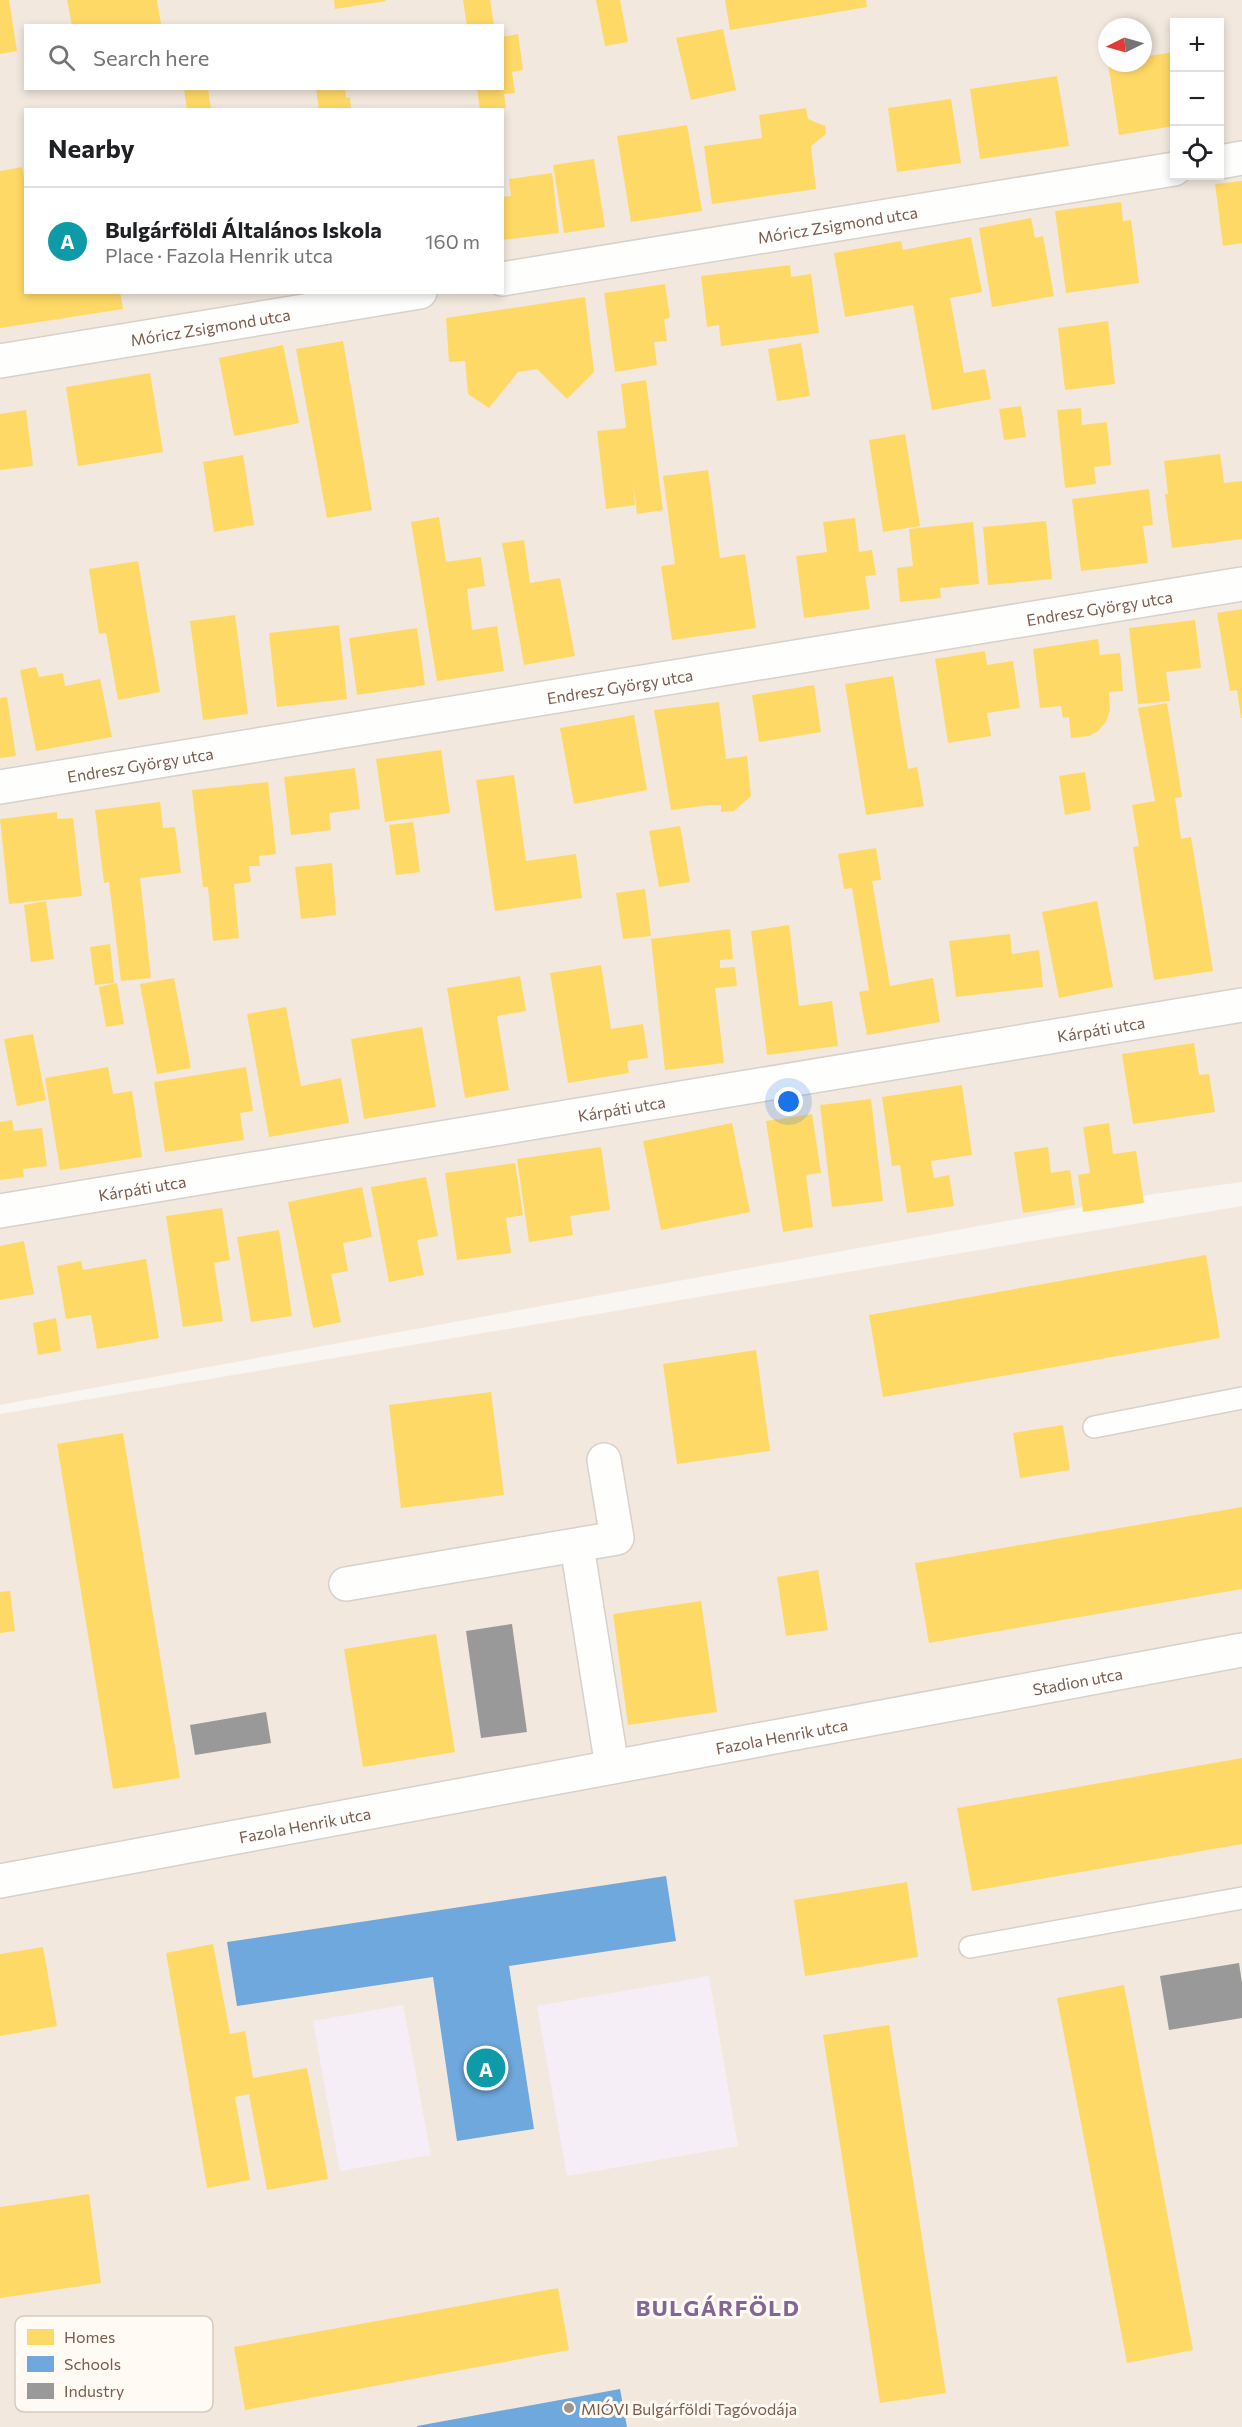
<!DOCTYPE html>
<meta charset="utf-8">
<style>
body{margin:0;font-family:Commissioner,sans-serif;background:#f2f2f2;color:#202124}
.controls{position:absolute;right:18px;top:18px;display:grid;overflow:hidden;border-radius:0px;box-shadow:0 3px 9px #0003}
.controls button{width:54px;height:54px;display:grid;place-items:center;padding:0;border:0;border-bottom:2px solid #e0e0e0;background:#fff;color:#202124;font:30px sans-serif}
.compass{position:absolute;left:1098px;top:18px;width:54px;height:54px;border-radius:50%;background:#fff;box-shadow:0 3px 9px #0003;rotate:265deg}
.you{position:absolute;left:789px;top:1102px;width:21px;height:21px;margin:-15px;border:4px solid #fff;border-radius:50%;background:#1a73e8;box-shadow:0 0 0 9px #1a73e833}
.badge{display:grid;place-items:center;width:39px;height:39px;border-radius:50%;background:#5c5450;color:#fff;font-size:20px;font-weight:700}
.pin{position:absolute;translate:-50% -50%;border:3px solid #fff;box-shadow:0 2px 6px #0006}
.list{margin:0;padding:0;list-style:none}
h2{display:flex;justify-content:space-between;align-items:center;height:78px;margin:0;padding:0 24px;font-size:26px}
h2 small{font-size:20px;font-weight:400;color:#757577}
.list li{display:grid;grid-template-columns:39px 1fr auto;gap:18px;align-items:center;box-sizing:border-box;height:108px;padding:0 24px;border-top:2px solid #e0e0e0}
.list b{display:block;font-size:22px;white-space:nowrap}
.list p{margin:0;font-size:20px;white-space:nowrap;color:#757577}
.list em{font-size:20px;font-style:normal;color:#757577}
.icon{flex:none;width:33px;height:33px;fill:none;stroke:currentColor;stroke-width:2;stroke-linecap:round;stroke-linejoin:round}
.map{position:relative;flex:none;width:1242px;height:2427px;overflow:hidden}
.search{position:absolute;background:#fff;box-shadow:0 3px 9px #0003;left:24px;top:24px;width:480px;height:66px;display:flex;align-items:center;gap:15px;box-sizing:border-box;padding:0 21px;border-radius:0px;color:#757577;font-size:22px}
.panel{position:absolute;background:#fff;box-shadow:0 3px 9px #0003;left:24px;top:108px;width:480px;height:186px;border-radius:0px}
.map>svg:first-child{display:block}
.residential{fill:#f2e8de;fill-rule:evenodd}
.education{fill:#f6eef6}
.homes{fill:#ffd966}
.schools{fill:#6fa8dc}
.industry{fill:#999}
.lines{fill:none;stroke-linecap:round;stroke-linejoin:round}
.lane-casing{stroke:#d7d1cb;stroke-width:24}
.street-casing{stroke:#d7d1cb;stroke-width:36}
.lane{stroke:#fefefd;stroke-width:21}
.street{stroke:#fefefd;stroke-width:33}
.poi-dot{fill:#a69286;stroke:#fffaf3;stroke-width:2}
.labels{text-anchor:middle;dominant-baseline:central;stroke-width:6;stroke-linejoin:round;paint-order:stroke}
.street-label{font-size:16px;fill:#7a5c4d;stroke:#fffaf3}
.poi-label{font-size:16px;fill:#7a5c4d;stroke:#fffaf3;text-anchor:start}
.district-label{font-size:22px;font-weight:bold;letter-spacing:1.5px;fill:#846695;stroke:#fffaf3}
.key{fill:#fffaf3;stroke:#d7cbc1;stroke-width:1.5}
.key-label{font-size:16px;fill:#7a5c4d}
</style>
<div class="map">
<svg width="1242" height="2427" viewBox="0 0 1242 2427">
<rect width="100%" height="100%" fill="#f9f5f0"/>
<!-- residential -->
<path class="residential" d="M0,0H1242V1182L1154,1194L0,1405ZM1174,22H1220V176H1174ZM26,26H502V88H26ZM1107,27H1143V63H1107ZM26,110H502V292H26Z
M1242,1206V2427H0V1414Z"/>
<!-- education -->
<path class="education" d="M709,1976L738,2146L567,2176L537,2006Z
M403,2005L431,2155L340,2171L313,2021Z"/>
<!-- homes -->
<path class="homes" d="M0,0H9L17,51L0,54Z
M67,0H157L161,24L72,26Z
M334,0H385L386,1L335,9Z
M463,0H490L494,26H467Z
M596,0H620L628,42L605,46Z
M725,0H866L867,7L730,30Z
M723,29L736,90L691,100L676,38Z
M518,34L523,70L512,72L515,93L504,94L506,108L480,110L477,88H502V37Z
M1174,52V126L1119,135L1108,63H1143V57Z
M1057,76L1069,146L980,159L970,89Z
M184,88H208L211,110H187Z
M316,88H345L346,98L350,97L351,110H319Z
M951,99L961,163L897,172L888,108Z
M806,108L808,119L825,126L826,134L811,146L816,189L712,204L704,146L762,138L759,115Z
M687,125L702,211L631,222L617,136Z
M594,159L605,227L564,233L553,165Z
M22,167L26,190V292H120L123,309L0,328V171Z
M552,173L559,233L502,240V197L511,196L509,179Z
M1242,181V243L1223,246L1215,184Z
M1121,202L1123,221L1131,220L1139,283L1066,293L1055,211Z
M1031,218L1035,238L1043,236L1054,296L992,307L979,228Z
M971,237L982,292L950,298L964,373L985,369L991,399L932,410L913,305L845,317L834,253L901,241L903,250Z
M790,265L791,277L811,274L819,333L721,346L719,325L707,327L701,276Z
M665,284L670,318L664,319L667,341L654,342L657,365L615,372L604,293Z
M585,297L594,372L567,399L537,369L518,372L489,408L468,394L465,361L449,362L446,318Z
M1108,321L1115,384L1065,390L1058,328Z
M343,341L372,510L327,518L296,349Z
M801,343L810,396L777,401L768,349Z
M283,345L299,423L234,436L219,358Z
M150,373L163,452L78,466L66,387Z
M646,380L663,510L637,514L633,482L635,505L606,509L597,431L626,428L621,384Z
M1021,406L1026,437L1004,440L999,409Z
M1081,408L1082,425L1107,422L1111,465L1094,467L1096,484L1065,488L1057,410Z
M26,410L33,466L0,470V414Z
M905,434L920,526L883,532L869,440Z
M1220,454L1224,483L1242,481V539L1172,548L1165,494H1168L1164,461Z
M243,455L254,525L214,532L203,462Z
M708,470L720,558L745,554L756,628L672,640L661,566L675,564L663,476Z
M1149,489L1153,525L1143,526L1148,563L1081,571L1072,499Z
M439,517L446,562L481,557L485,586L467,589L472,630L497,626L504,671L437,681L411,522Z
M855,518L859,552L872,550L876,575L865,576L870,609L804,618L796,556L827,552L823,522Z
M1046,521L1052,579L988,585L983,527Z
M973,522L979,584L940,588L941,598L900,602L897,568L913,566L909,529Z
M524,540L530,583L560,578L575,656L524,665L502,543Z
M138,561L160,692L118,700L106,633L99,634L89,569Z
M1242,609V718H1241L1237,690L1230,691L1217,613Z
M235,615L248,714L203,720L190,621Z
M1195,620L1201,668L1166,672L1170,701L1138,704L1129,628Z
M339,625L347,699L277,707L269,633Z
M417,628L425,685L357,695L349,638Z
M1098,639L1100,655L1120,653L1123,691L1109,692L1110,710L1106,722L1098,731L1089,736L1071,738L1069,717L1063,718L1061,706L1040,708L1033,649Z
M985,651L987,665L1013,661L1020,708L987,713L991,736L948,743L935,659Z
M36,667L39,677L63,673L65,686L100,679L112,737L36,751L20,670Z
M893,676L908,769L917,767L924,806L866,815L845,684Z
M814,685L821,732L759,742L752,695Z
M7,697L16,756L0,758V698Z
M719,702L726,759L747,756L751,796L734,811L721,812V805H710L671,810L654,710Z
M1167,703L1182,797L1175,798L1181,839L1191,837L1213,971L1154,980L1133,847L1139,846L1132,805L1155,801L1138,708Z
M634,715L647,790L574,804L560,728Z
M441,750L450,813L385,822L376,759Z
M355,768L360,809L329,813L331,830L291,835L284,777Z
M1085,772L1091,810L1065,815L1059,776Z
M514,775L526,861L576,854L582,898L495,911L476,780Z
M268,782L276,854L259,856L260,866H249L251,882L234,884L239,938L213,941L208,887H203L192,790Z
M160,802L163,828L175,827L181,873L140,878L151,978L121,981L109,882L104,883L95,810Z
M57,812V819L73,818L82,896L9,904L0,819Z
M413,822L420,872L396,875L389,825Z
M680,826L690,882L659,887L649,831Z
M876,848L881,880L872,881L890,986L933,978L940,1022L867,1035L859,992L869,990L852,888L844,889L838,854Z
M332,863L336,915L301,919L295,867Z
M645,889L651,936L623,939L616,893Z
M46,901L54,959L31,962L24,905Z
M1097,901L1113,987L1059,998L1042,912Z
M789,925L799,1006L832,1001L838,1046L767,1055L751,931Z
M730,929L733,959L720,960V968L735,967L737,986L715,988L724,1063L665,1070L651,939Z
M1010,934L1012,954L1039,950L1043,987L956,997L949,941Z
M110,944L114,983L95,985L90,947Z
M601,965L611,1029L643,1024L648,1058L627,1061L629,1073L568,1083L550,973Z
M520,976L526,1011L497,1016L509,1090L465,1098L447,988Z
M174,978L191,1068L157,1074L140,984Z
M117,983L124,1024L106,1027L99,987Z
M286,1007L301,1086L341,1078L349,1123L269,1137L247,1014Z
M422,1027L436,1107L364,1119L351,1039Z
M33,1034L46,1100L17,1106L4,1039Z
M1194,1043L1199,1075L1209,1074L1215,1112L1133,1124L1122,1054Z
M108,1067L113,1094L132,1091L142,1157L60,1170L45,1078Z
M246,1067L253,1111L240,1113L244,1140L165,1152L154,1082Z
M962,1085L972,1155L931,1161L934,1178L949,1175L954,1206L907,1213L900,1165L892,1166L882,1097Z
M871,1099L883,1201L832,1207L820,1105Z
M812,1114L821,1173L806,1175L813,1227L783,1232L766,1121Z
M12,1120L14,1131L42,1128L47,1166L23,1169L24,1177L0,1180V1122Z
M732,1123L750,1212L661,1230L643,1141Z
M1109,1123L1113,1154L1136,1151L1144,1203L1083,1212L1078,1175L1090,1173L1083,1127Z
M601,1147L610,1210L570,1216L573,1235L529,1242L517,1159Z
M1048,1147L1051,1173L1070,1170L1075,1205L1023,1213L1014,1152Z
M515,1163L523,1215L506,1218L511,1253L457,1260L445,1173Z
M426,1177L438,1236L417,1240L424,1275L389,1282L371,1187Z
M362,1187L372,1237L343,1243L348,1271L331,1274L341,1322L313,1328L288,1202Z
M222,1208L230,1260L214,1263L223,1321L183,1327L166,1216Z
M279,1230L292,1316L251,1322L237,1237Z
M24,1241L34,1294L0,1300V1246Z
M1206,1255L1220,1338L883,1397L869,1315Z
M146,1259L159,1338L97,1349L91,1315L66,1319L57,1266L81,1261L83,1270Z
M56,1318L61,1351L38,1355L33,1323Z
M756,1350L770,1451L677,1464L663,1364Z
M491,1392L504,1495L401,1508L389,1405Z
M1063,1425L1070,1470L1020,1478L1013,1433Z
M123,1433L180,1778L113,1789L57,1444Z
M1242,1507V1589L929,1643L915,1563Z
M818,1570L828,1630L786,1636L777,1577Z
M10,1591L15,1631L0,1633V1592Z
M701,1601L717,1712L628,1725L613,1614Z
M436,1634L455,1752L363,1767L344,1649Z
M1242,1758V1844L972,1891L957,1808Z
M907,1882L918,1957L805,1976L794,1900Z
M213,1944L230,2034L245,2031L253,2078L307,2068L328,2179L267,2190L249,2094L235,2097L250,2180L207,2188L166,1953Z
M43,1947L57,2026L0,2036V1954Z
M1124,1985L1193,2350L1127,2363L1057,1998Z
M889,2025L946,2393L880,2403L823,2035Z
M89,2194L101,2283L0,2298V2207Z
M558,2288L569,2350L245,2410L234,2347Z"/>
<!-- schools -->
<path class="schools" d="M666,1876L676,1941L509,1966L534,2129L457,2141L433,1977L237,2006L227,1942Z
M620,2389L627,2427H417V2426Z"/>
<!-- industry -->
<path class="industry" d="M512,1624L527,1732L481,1738L466,1631Z
M266,1712L271,1743L195,1755L190,1725Z
M1239,1963L1242,1983V2018L1169,2030L1160,1976Z"/>
<g class="lines">
<defs>
<path id="lane" d="M1094,1427L1242,1398
M970,1947L1242,1898"/>
<g id="street">
<path d="M1220,162L1242,158"/>
<path id="s1" d="M502,279L1174,169"/>
<path id="s2" d="M0,361L420,292"/>
<path id="s3" d="M0,787L1242,584"/>
<path id="s4" d="M0,1211L1242,1005"/>
<path d="M577,1546L612,1767"/>
<path d="M346,1584L617,1538L604,1460"/>
<path id="s5" d="M0,1881L1242,1650"/>
</g>
</defs>
<!-- lane casing -->
<use href="#lane" class="lane-casing"/>
<!-- street casing -->
<use href="#street" class="street-casing"/>
<!-- lane -->
<use href="#lane" class="lane"/>
<!-- street -->
<use href="#street" class="street"/>
</g>
<!-- markers -->
<circle class="poi-dot" cx="569" cy="2408" r="6"/>
<g class="labels">
<!-- street labels -->
<g class="street-label">
<text stroke="none"><textPath href="#s1" startOffset="340">Móricz Zsigmond utca</textPath></text>
<text stroke="none"><textPath href="#s2" startOffset="213">Móricz Zsigmond utca</textPath></text>
<text stroke="none"><textPath href="#s3" startOffset="1114">Endresz György utca</textPath></text>
<text stroke="none"><textPath href="#s3" startOffset="628">Endresz György utca</textPath></text>
<text stroke="none"><textPath href="#s3" startOffset="142">Endresz György utca</textPath></text>
<text stroke="none"><textPath href="#s4" startOffset="1116">Kárpáti utca</textPath></text>
<text stroke="none"><textPath href="#s4" startOffset="630">Kárpáti utca</textPath></text>
<text stroke="none"><textPath href="#s4" startOffset="144">Kárpáti utca</textPath></text>
<text stroke="none"><textPath href="#s5" startOffset="1096">Stadion utca</textPath></text>
<text stroke="none"><textPath href="#s5" startOffset="795">Fazola Henrik utca</textPath></text>
<text stroke="none"><textPath href="#s5" startOffset="310">Fazola Henrik utca</textPath></text>
</g>
<!-- poi labels -->
<g class="poi-label">
<text x="581" y="2408">MIÓVI Bulgárföldi Tagóvodája</text>
</g>
<!-- district labels -->
<g class="district-label">
<text x="718" y="2307">BULGÁRFÖLD</text>
</g>
</g>
<!-- legend -->
<rect x="15" y="2316" width="198" height="96" rx="9" class="key"/>
<rect x="27" y="2329" width="27" height="16" fill="#ffd966"/>
<rect x="27" y="2356" width="27" height="16" fill="#6fa8dc"/>
<rect x="27" y="2383" width="27" height="16" fill="#999"/>
<g class="key-label">
<text x="64" y="2343">Homes</text>
<text x="64" y="2370">Schools</text>
<text x="64" y="2397">Industry</text>
</g>
</svg>
<div class="controls">
<button>+</button>
<button>−</button>
<button><svg class="icon" aria-label="locate" viewBox="0 0 24 24"><circle cx="12" cy="12" r="6"/><path d="M12 2v4M12 18v4M2 12h4M18 12h4"/></svg></button>
</div>
<svg class="compass" viewBox="-18 -18 36 36"><path d="M0-13l5 13h-10z" fill="#e53935"/><path d="M0 13l5-13h-10z" fill="#757577"/></svg>
<div class="you"></div>
<div class="pin badge" style="left:486px;top:2068px;background:#0f9aa8">A</div>
<div class="search"><svg class="icon" aria-label="search" viewBox="0 0 24 24"><circle cx="10" cy="10" r="6"/><path d="M15 15l6 6"/></svg>Search here</div>
<section class="panel">
<h2>Nearby<small></small></h2>
<ul class="list">
<li><span class="badge" style="background:#0f9aa8">A</span><div><b>Bulgárföldi Általános Iskola</b><p>Place · Fazola Henrik utca</p></div><em>160 m</em></li>
</ul>
</section>
</div>
